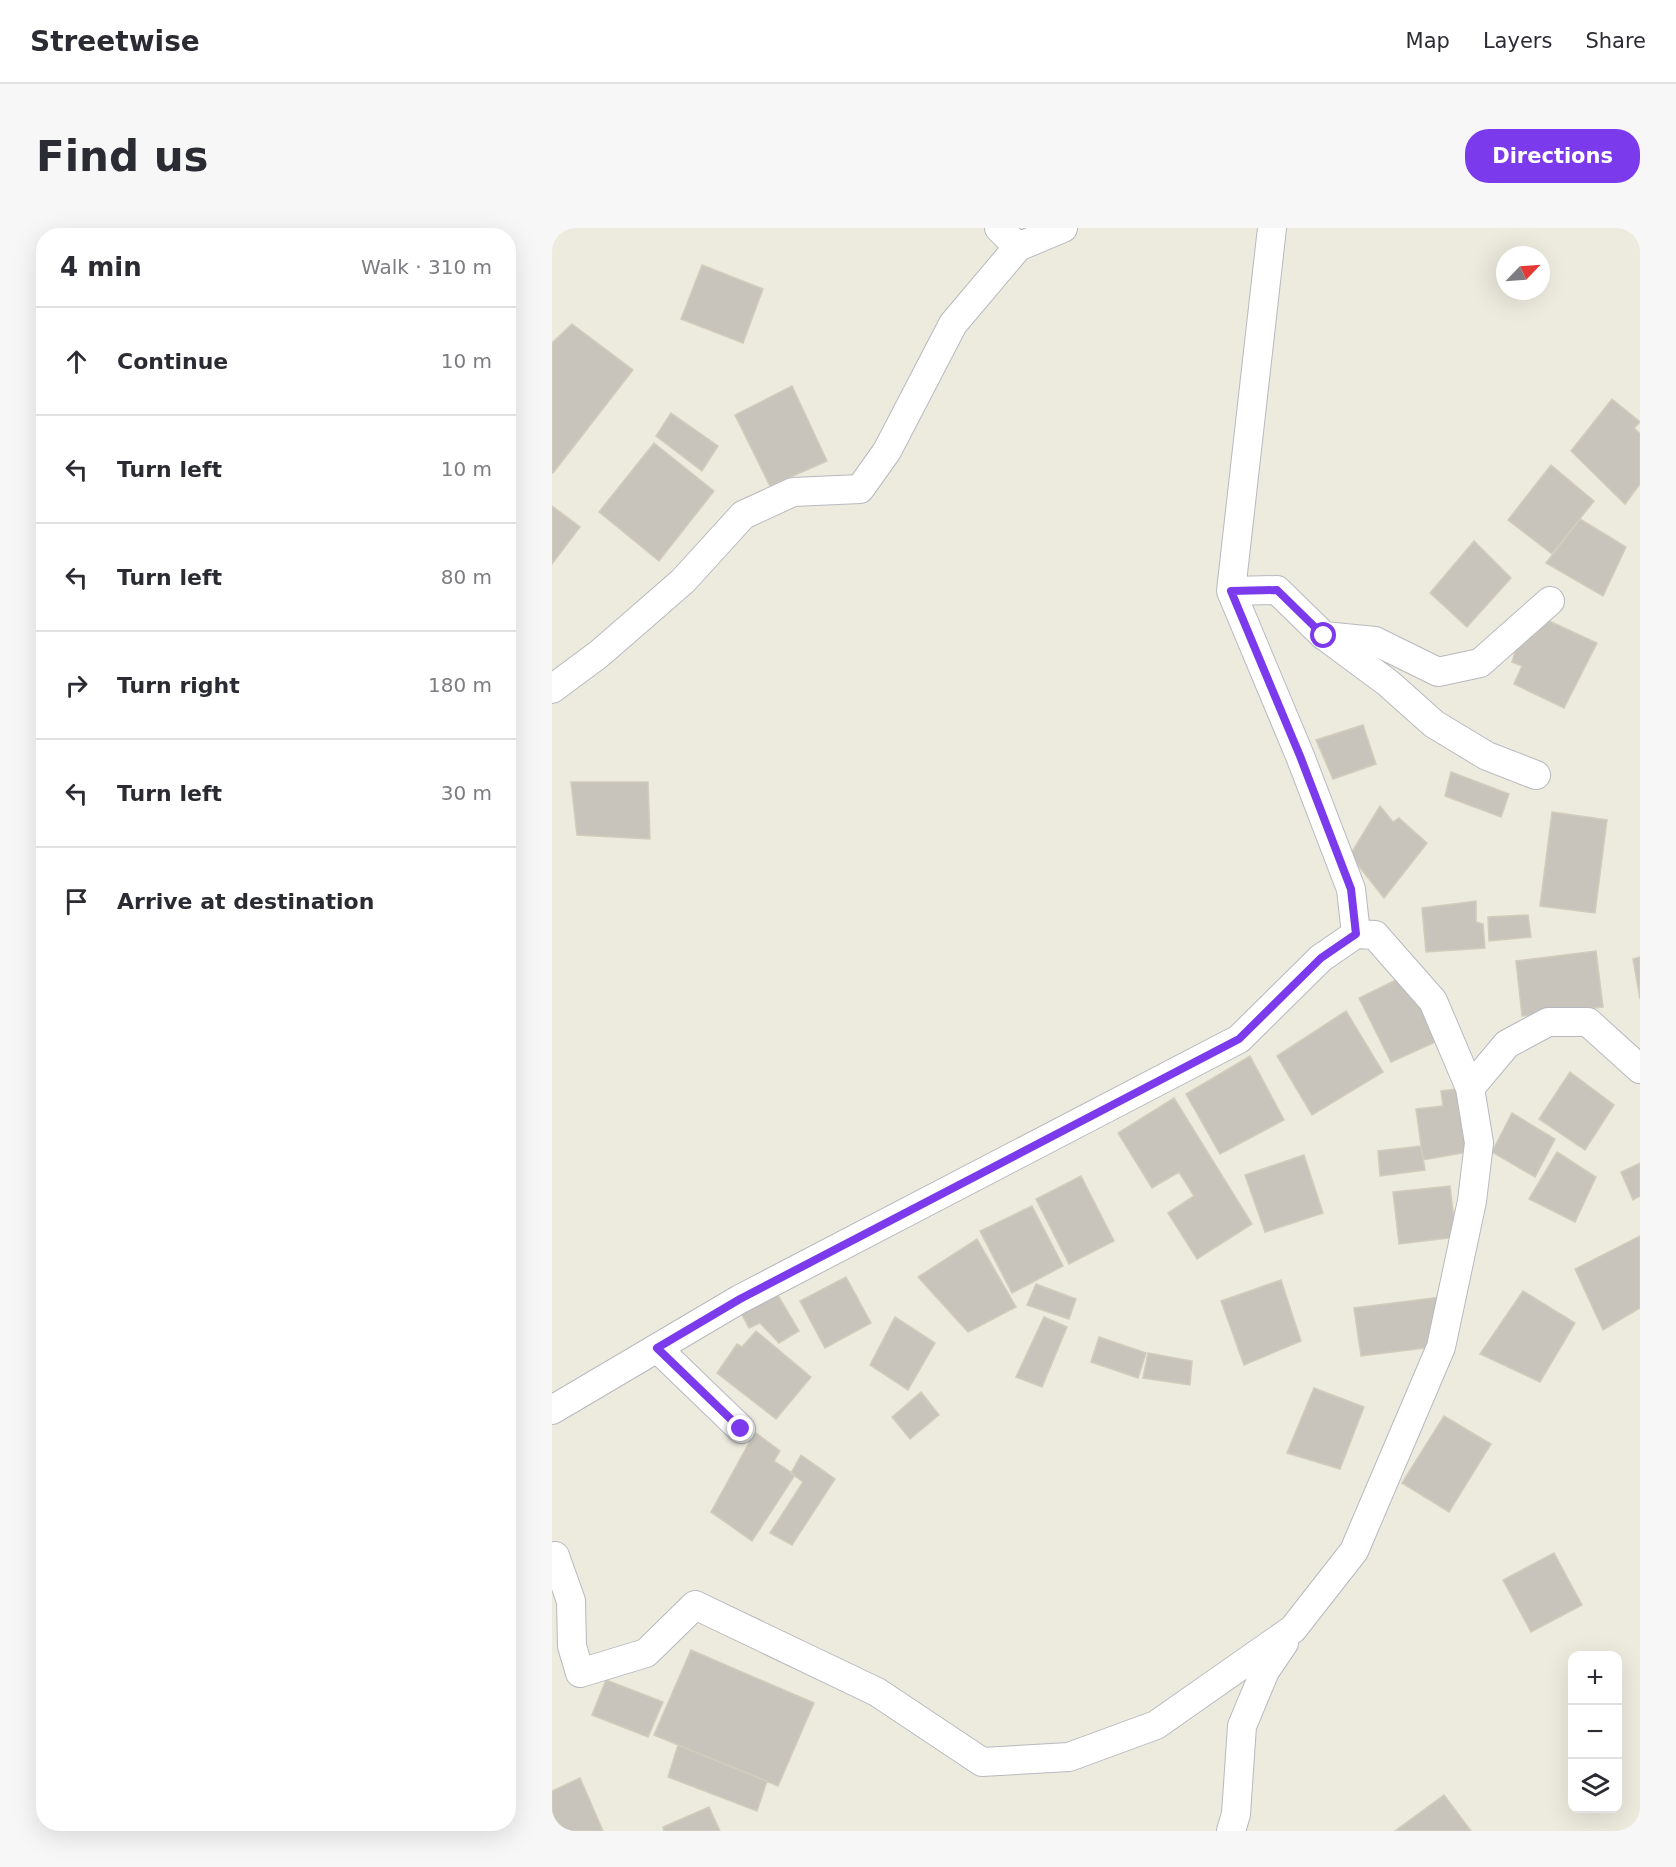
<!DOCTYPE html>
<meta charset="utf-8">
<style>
body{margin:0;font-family:"DejaVu Sans",sans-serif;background:#f7f7f7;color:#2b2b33}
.controls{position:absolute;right:18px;bottom:18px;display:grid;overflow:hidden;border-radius:12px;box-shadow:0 6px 24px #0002}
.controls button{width:54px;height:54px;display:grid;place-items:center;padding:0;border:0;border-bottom:2px solid #e1e1e2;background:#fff;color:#2b2b33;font:30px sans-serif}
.compass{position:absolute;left:944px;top:18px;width:54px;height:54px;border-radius:50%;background:#fff;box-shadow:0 6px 24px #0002;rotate:65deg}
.stop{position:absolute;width:18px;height:18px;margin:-14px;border:4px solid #7c3aed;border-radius:50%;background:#fff}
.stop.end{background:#7c3aed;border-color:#fff;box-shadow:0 2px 6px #0008}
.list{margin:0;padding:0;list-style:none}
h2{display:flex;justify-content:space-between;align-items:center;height:78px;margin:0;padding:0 24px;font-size:26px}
h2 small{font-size:20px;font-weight:400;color:#7c7c81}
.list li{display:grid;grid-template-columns:39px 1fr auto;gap:18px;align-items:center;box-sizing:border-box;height:108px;padding:0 24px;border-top:2px solid #e1e1e2}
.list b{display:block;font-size:22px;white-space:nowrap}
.list em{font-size:20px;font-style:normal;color:#7c7c81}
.icon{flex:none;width:33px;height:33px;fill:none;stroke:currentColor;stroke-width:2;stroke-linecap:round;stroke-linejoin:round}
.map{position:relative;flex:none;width:1088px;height:1603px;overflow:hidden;border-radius:24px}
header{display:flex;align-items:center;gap:36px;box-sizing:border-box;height:84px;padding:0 30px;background:#fff;border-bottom:2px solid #e1e1e2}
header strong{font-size:28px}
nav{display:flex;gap:33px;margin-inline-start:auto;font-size:21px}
.intro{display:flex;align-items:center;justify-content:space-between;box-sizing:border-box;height:144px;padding:0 36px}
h1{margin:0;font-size:42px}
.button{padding:15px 27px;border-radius:24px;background:#7c3aed;color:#fff;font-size:21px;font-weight:700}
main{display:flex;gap:36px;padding:0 36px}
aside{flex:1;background:#fff;border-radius:24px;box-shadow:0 6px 24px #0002}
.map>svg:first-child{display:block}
.building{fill:#c8c4bb;stroke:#d2ccbc;stroke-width:1.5}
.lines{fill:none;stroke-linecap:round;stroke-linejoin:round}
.street-casing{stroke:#b7b9bf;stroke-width:30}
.street{stroke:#fff;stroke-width:28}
.route{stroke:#7c3aed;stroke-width:8}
</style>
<header>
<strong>Streetwise</strong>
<nav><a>Map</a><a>Layers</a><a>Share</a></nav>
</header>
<div class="intro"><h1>Find us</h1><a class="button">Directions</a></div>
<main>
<aside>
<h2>4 min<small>Walk · 310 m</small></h2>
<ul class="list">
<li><svg class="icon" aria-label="ahead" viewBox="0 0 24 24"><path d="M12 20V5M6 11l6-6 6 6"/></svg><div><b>Continue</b></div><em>10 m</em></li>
<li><svg class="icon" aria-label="left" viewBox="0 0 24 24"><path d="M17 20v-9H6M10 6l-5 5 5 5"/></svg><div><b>Turn left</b></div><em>10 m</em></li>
<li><svg class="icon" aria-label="left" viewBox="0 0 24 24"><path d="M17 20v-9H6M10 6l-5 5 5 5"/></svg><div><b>Turn left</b></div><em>80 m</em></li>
<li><svg class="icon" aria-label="right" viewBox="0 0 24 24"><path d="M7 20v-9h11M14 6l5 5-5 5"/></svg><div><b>Turn right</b></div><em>180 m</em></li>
<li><svg class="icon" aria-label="left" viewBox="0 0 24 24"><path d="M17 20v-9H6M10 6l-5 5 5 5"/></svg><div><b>Turn left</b></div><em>30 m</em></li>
<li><svg class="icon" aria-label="arrive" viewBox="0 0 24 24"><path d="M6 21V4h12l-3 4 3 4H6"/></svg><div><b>Arrive at destination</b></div></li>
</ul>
</aside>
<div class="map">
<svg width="1088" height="1603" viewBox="0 0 1088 1603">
<rect width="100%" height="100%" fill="#edebde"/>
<!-- building -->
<path class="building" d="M150,37L211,61L191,115L129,91Z
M20,96L81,142L1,245L0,244V115Z
M240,158L275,233L218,258L183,187Z
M1060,171L1088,194L1082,200L1088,206V256L1073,276L1019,223Z
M119,185L166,218L150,243L104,208Z
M102,215L162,263L107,333L47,284Z
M999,237L1042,273L1000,326L956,292Z
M0,278L28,299L0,336Z
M1028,291L1074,319L1051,368L994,335Z
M922,313L959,350L915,399L878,365Z
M993,391L1045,415L1012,480L962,456L970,438L960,434L969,404L983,407Z
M811,497L824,536L781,551L764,512Z
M899,544L957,566L949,589L893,568Z
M19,554H96L98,611L25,607Z
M828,578L841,594L847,590L875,615L832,670L798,627Z
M1000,584L1055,592L1043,685L988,678Z
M924,673V694L931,696L933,720L874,724L870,680Z
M976,687L979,709L937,713L936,689Z
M1044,723L1051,779L970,788L964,733Z
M1088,729V771L1081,731Z
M852,748L888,812L839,834L807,770Z
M794,783L831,844L760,887L725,828Z
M698,828L732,892L668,926L634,866Z
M1018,844L1062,877L1033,922L987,891Z
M912,860L922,923L871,932L864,881L891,878L889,863Z
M622,870L700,996L645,1031L616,985L642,968L627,944L600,960L566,905Z
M960,885L1003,911L983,949L940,924Z
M869,918L873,942L828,948L826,923Z
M1005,924L1044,949L1023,994L977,971Z
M752,927L771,985L713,1004L693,947Z
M1088,935V968L1081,972L1069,944Z
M529,948L562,1013L517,1036L484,971Z
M898,958L904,1009L847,1016L841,964Z
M480,978L511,1038L460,1065L428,1003Z
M1088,1008V1080L1051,1102L1023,1041Z
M425,1011L464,1079L416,1104L366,1049Z
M294,1049L319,1095L273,1120L248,1073Z
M729,1052L749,1113L692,1137L669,1073Z
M484,1056L524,1071L517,1091L475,1077Z
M971,1063L1023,1095L988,1154L928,1126Z
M224,1064L247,1103L227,1115L208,1095L197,1100L188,1083Z
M889,1069L890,1098L878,1100L880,1119L809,1128L802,1080Z
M343,1089L383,1115L356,1162L318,1137Z
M492,1089L515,1099L490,1159L464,1149Z
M204,1103L259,1149L224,1191L165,1145L185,1116L190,1119Z
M547,1109L594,1125L586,1150L539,1134Z
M596,1125L640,1133L638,1157L591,1150Z
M762,1160L812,1179L788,1241L735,1225Z
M369,1164L387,1187L358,1211L340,1189Z
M892,1188L939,1216L897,1284L850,1255Z
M203,1204L228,1223L222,1233L243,1247L200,1313L159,1284Z
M249,1227L283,1251L240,1317L218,1305L251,1254L239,1245Z
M1002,1325L1030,1377L979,1404L951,1352Z
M139,1422L262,1475L226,1558L102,1507Z
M54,1452L111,1474L96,1509L40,1487Z
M126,1517L215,1553L205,1583L116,1549Z
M28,1550L51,1603H0V1563Z
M892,1567L919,1603H843Z
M157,1579L168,1603H112L111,1599Z"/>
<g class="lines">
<defs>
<path id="street" d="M447,0L466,19L511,0
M679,363L725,362L772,408L823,413L886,444L928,435L998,373
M774,409L836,455L882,496L935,528L984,547
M0,461L47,426L131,353L191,287L241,264L308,261L335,223L401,96L466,19
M918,860L955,816L996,794H1036L1088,841
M105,1120L189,1201
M0,1182L188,1071L687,811L769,730L804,706L799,661L748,528L679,363L720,0
M3,1328L19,1373L20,1418L28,1445L94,1425L143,1377L325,1464L430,1534L517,1529L604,1497L741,1401L802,1323L889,1119L920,973L927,915L918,860L881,773L823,707L804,706
M679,1603L684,1586L690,1498L713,1443L732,1415"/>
</defs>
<!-- street casing -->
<use href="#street" class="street-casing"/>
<!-- street -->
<use href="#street" class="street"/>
</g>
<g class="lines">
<!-- route -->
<path class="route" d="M189,1201L105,1120L188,1071L687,811L769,730L804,706L799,661L748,528L679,363L725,362L772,408"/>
</g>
</svg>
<div class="controls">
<button>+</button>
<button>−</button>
<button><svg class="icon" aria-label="layers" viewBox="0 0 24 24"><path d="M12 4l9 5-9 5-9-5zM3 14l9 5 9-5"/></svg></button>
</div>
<svg class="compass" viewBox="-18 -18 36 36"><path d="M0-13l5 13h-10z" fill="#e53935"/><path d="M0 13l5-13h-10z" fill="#7c7c81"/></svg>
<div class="stop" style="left:772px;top:408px"></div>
<div class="stop end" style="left:189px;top:1201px"></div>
</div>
</main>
